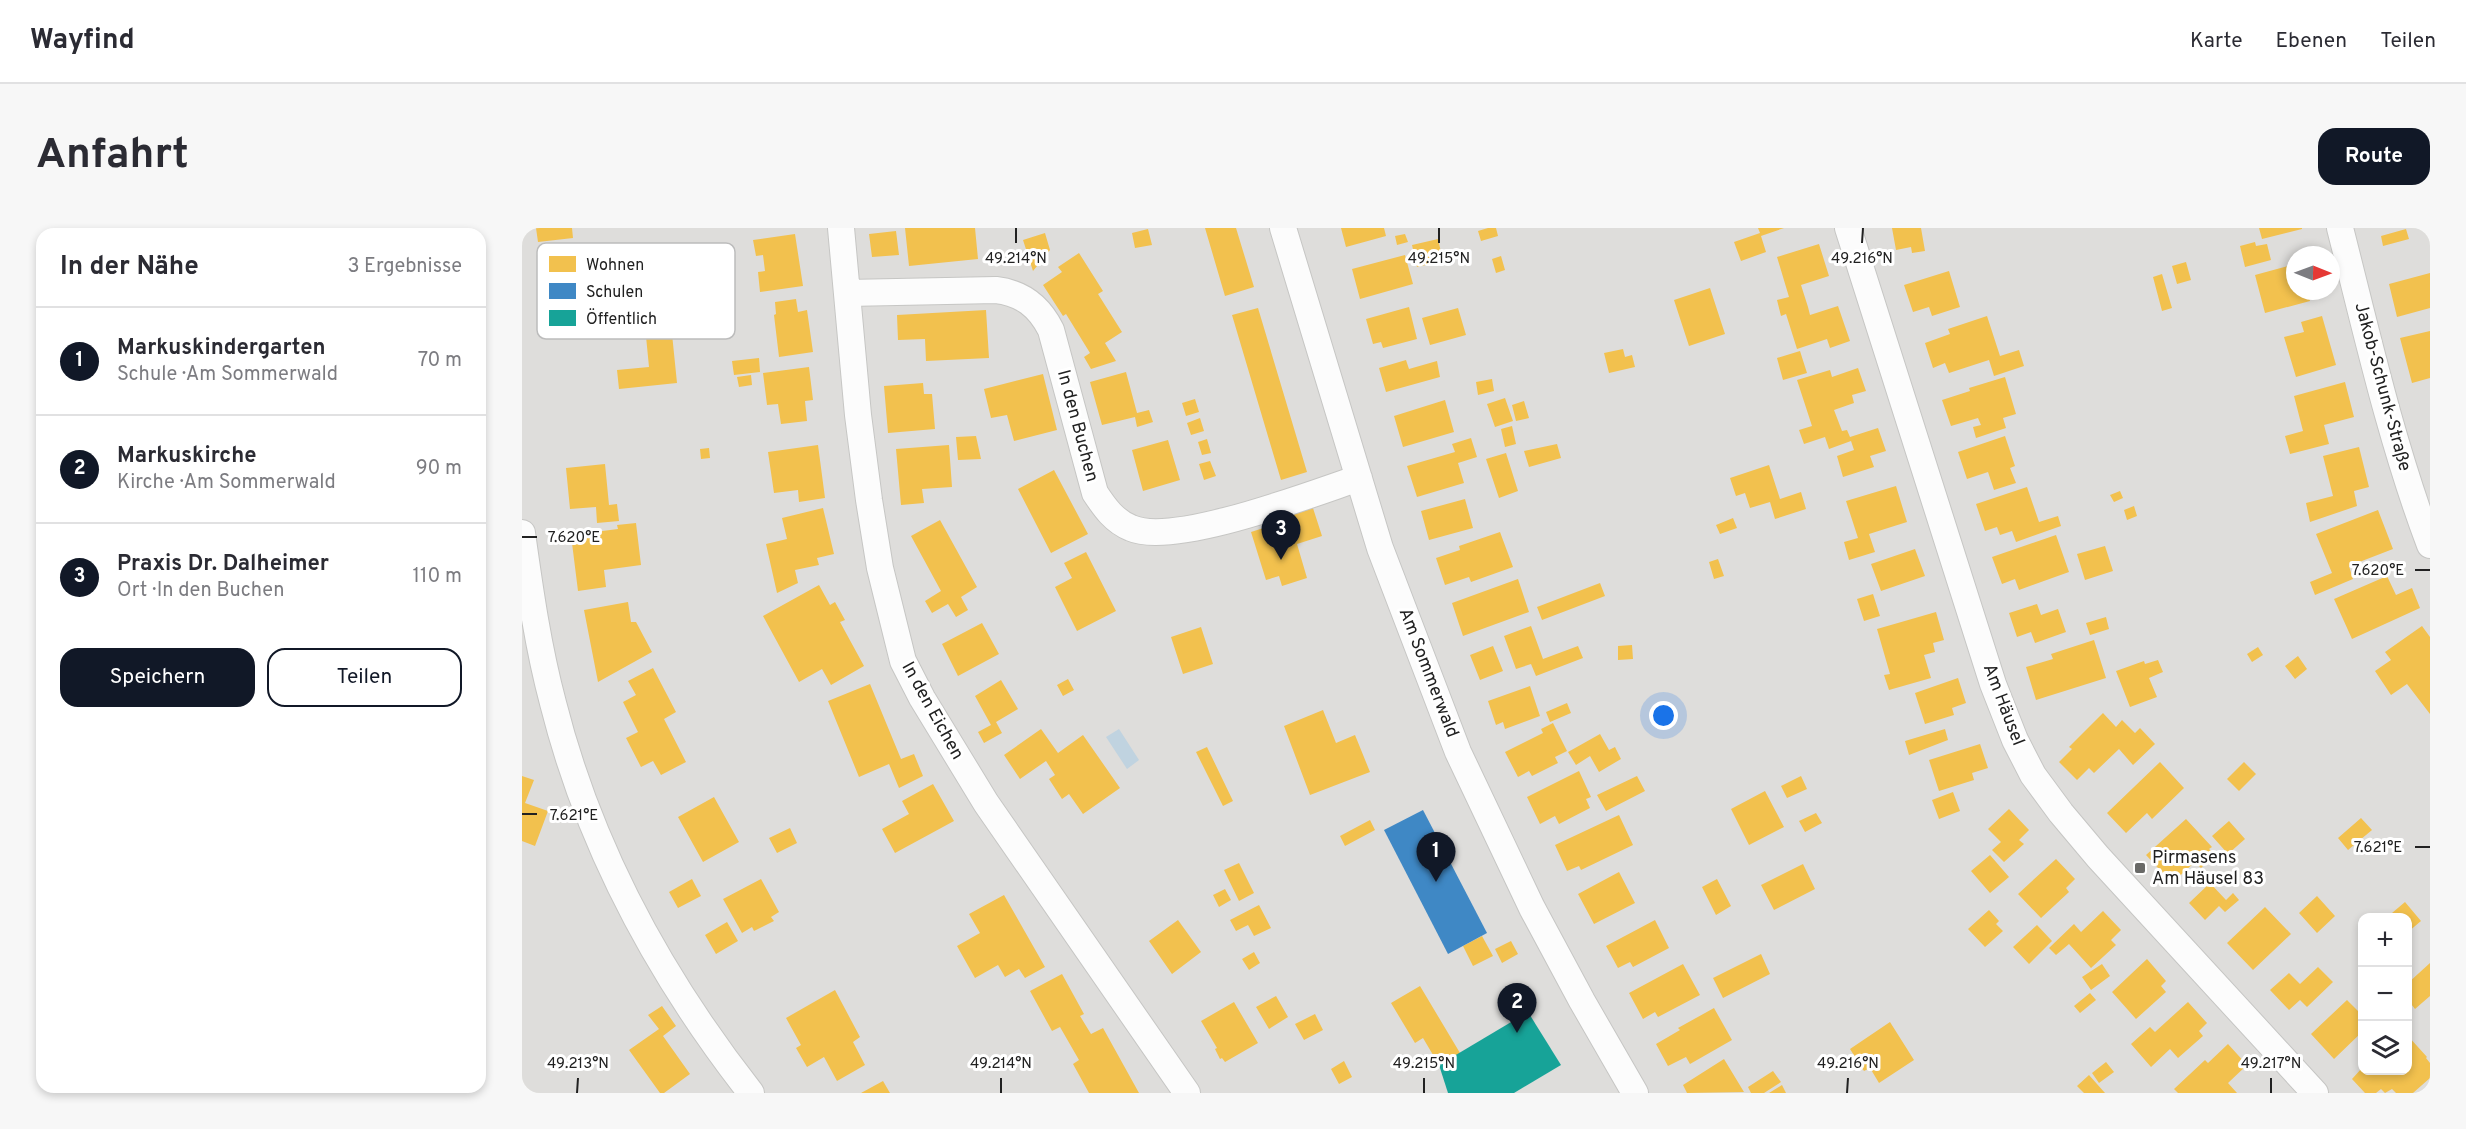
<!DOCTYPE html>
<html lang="de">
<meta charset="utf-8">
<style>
body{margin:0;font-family:Overpass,sans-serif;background:#f7f7f7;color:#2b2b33}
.controls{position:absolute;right:18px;bottom:18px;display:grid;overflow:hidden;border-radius:12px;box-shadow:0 3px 9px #0003}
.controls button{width:54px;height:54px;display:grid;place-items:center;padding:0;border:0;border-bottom:2px solid #e1e1e2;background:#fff;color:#2b2b33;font:30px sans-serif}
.compass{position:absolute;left:1764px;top:18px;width:54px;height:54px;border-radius:50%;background:#fff;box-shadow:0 3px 9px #0003;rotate:91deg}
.you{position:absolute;left:1142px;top:488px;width:21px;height:21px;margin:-15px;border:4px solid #fff;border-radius:50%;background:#1a73e8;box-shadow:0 0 0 9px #1a73e833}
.badge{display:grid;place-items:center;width:39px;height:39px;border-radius:50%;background:#111827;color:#fff;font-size:20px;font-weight:700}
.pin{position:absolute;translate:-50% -50px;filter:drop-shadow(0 2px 3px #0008)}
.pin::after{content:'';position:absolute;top:32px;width:21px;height:18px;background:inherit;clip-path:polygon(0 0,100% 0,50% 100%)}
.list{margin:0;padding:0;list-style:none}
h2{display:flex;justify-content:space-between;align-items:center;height:78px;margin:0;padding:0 24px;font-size:26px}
h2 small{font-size:20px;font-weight:400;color:#7c7c81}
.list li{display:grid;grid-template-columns:39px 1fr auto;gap:18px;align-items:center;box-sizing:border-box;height:108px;padding:0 24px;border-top:2px solid #e1e1e2}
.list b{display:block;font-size:22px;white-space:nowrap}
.list p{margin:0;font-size:20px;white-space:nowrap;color:#7c7c81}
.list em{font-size:20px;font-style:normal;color:#7c7c81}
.actions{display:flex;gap:12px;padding:18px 24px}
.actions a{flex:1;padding:14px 0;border:2px solid #111827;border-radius:18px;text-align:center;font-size:21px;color:#111827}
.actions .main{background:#111827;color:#fff}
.icon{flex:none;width:33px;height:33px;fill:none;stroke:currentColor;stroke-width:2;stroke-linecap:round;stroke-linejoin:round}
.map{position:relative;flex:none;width:1908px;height:865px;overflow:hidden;border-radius:18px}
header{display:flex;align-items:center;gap:36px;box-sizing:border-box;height:84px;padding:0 30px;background:#fff;border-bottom:2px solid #e1e1e2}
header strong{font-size:28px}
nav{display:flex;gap:33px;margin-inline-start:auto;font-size:21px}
.intro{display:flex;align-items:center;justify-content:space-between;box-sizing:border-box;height:144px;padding:0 36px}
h1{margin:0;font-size:42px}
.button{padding:15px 27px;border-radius:18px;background:#111827;color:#fff;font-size:21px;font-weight:700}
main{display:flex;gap:36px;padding:0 36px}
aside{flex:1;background:#fff;border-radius:18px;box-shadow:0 3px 9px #0003}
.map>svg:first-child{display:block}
.residential{fill:#dedddb;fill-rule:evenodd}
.water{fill:#c0d3e0}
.homes{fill:#f2c14e}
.schools{fill:#3f88c5}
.public{fill:#17a398}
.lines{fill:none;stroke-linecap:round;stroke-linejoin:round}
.minor-casing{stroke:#c6c6c4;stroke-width:28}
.minor{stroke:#fcfcfc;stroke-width:26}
.ticks{fill:none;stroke:#212121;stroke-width:2}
.poi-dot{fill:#696967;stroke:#fff;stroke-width:2}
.labels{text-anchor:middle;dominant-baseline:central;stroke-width:6;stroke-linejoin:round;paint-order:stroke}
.street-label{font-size:18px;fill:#212121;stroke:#fff}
.poi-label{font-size:18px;fill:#212121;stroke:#fff;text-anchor:start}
.key{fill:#fff;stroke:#bcbcbc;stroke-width:1.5}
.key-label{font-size:16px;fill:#212121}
.ticks-label{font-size:15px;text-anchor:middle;fill:#212121;stroke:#fff;stroke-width:6;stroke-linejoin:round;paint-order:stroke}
</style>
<header>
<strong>Wayfind</strong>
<nav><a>Karte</a><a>Ebenen</a><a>Teilen</a></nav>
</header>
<div class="intro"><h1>Anfahrt</h1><a class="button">Route</a></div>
<main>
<aside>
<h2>In der Nähe<small>3 Ergebnisse</small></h2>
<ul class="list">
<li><span class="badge">1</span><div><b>Markuskindergarten</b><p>Schule · Am Sommerwald</p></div><em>70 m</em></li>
<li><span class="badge">2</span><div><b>Markuskirche</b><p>Kirche · Am Sommerwald</p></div><em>90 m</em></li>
<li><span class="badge">3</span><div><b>Praxis Dr. Dalheimer</b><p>Ort · In den Buchen</p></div><em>110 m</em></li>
</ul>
<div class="actions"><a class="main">Speichern</a><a>Teilen</a></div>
</aside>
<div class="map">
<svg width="1908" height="865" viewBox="0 0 1908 865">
<rect width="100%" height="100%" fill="#eeeeea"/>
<!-- residential -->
<path class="residential" d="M0,0H1908V865H0ZM1773,27H1809V63H1773ZM1840,690H1886V842H1840Z"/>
<!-- water -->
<path class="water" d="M597,501L617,532L605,541L584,509Z"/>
<!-- homes -->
<path class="homes" d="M14,0H50L51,10L16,14Z
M383,0H453L456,31L387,38Z
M683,0H714L732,59L703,68Z
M819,0H862L864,8L824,19Z
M966,0H974L976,8L959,13L956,3Z
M1236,0H1262L1239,8L1244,24L1219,33L1212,14L1238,5Z
M1370,0H1399L1403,23L1390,25L1389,19L1374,22Z
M1737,0H1780V1L1740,11Z
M626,1L630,17L613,20L610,5Z
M1884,1L1887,11L1861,18L1859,8Z
M374,3L377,27L350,29L347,6Z
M523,5L528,22L511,43L501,12Z
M273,6L281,58L238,64L236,44L243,43L241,27L234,28L231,12Z
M883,6L886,14L875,17L873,8Z
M916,11L921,33L895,39L890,17Z
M1733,14L1734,18L1745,16L1749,32L1723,39L1718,18Z
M1297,16L1307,48L1279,57L1286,79L1288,87L1316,78L1328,113L1308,120L1305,111L1275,121L1264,86L1259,88L1255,72L1267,69L1255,29Z
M557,25L581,63L576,66L600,104L583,115L594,133L569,141L562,129L568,125L544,86L541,88L521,57L540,44L536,39Z
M883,27L891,56L838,71L830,41Z
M979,28L983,42L974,45L970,31Z
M1664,34L1669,52L1655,56L1650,38Z
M1773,36V63H1785L1788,73L1743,85L1733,47Z
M1427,43L1438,79L1410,88L1407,79L1391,84L1382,57Z
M1908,45V80L1875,89L1867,56Z
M1640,46L1650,80L1640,83L1631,49Z
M1188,60L1203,106L1167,118L1152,72Z
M274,71L276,84L285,82L291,124L257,129L252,87L254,86L253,74Z
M887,79L895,111L861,120L859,114L851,116L844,91Z
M140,80L142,97L149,96L155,155L97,161L95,142L127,139L123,98L97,101L95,85Z
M736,80L785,244L759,252L710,87Z
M936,80L944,107L908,117L900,90Z
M464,82L467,130L404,133L403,111L376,112L375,87Z
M1465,88L1478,128L1497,122L1502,138L1472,148L1467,132L1427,145L1423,135L1411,140L1403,115L1428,106L1426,101Z
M1800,88L1814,137L1774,149L1762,109L1782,104L1779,94Z
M1908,103V150L1890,155L1878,110Z
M1101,121L1103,129L1110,127L1113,139L1087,145L1082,125Z
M1278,123L1285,145L1261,152L1255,130Z
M237,130L238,144L212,147L210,133Z
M884,132L887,141L915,133L918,149L864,164L857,140Z
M287,139L291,172L283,173L285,193L259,196L256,176L245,177L241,145Z
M1336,140L1344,163L1330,167L1332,175L1312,182L1320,203L1325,202L1328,209L1356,200L1364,223L1348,228L1352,239L1321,249L1315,228L1332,222L1329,213L1307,221L1303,209L1282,216L1277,202L1290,198L1275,152L1308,142L1310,149Z
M604,144L615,185L627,182L631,194L615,199L613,189L580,197L568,154Z
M521,146L535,202L492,213L485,187L469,190L462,161Z
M229,147L230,157L217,159L215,149Z
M1483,149L1494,186L1481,190L1484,200L1454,210L1451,199L1459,197L1456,190L1429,198L1420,172L1448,163L1447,160Z
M970,151L972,163L956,167L954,154Z
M1823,154L1832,189L1802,197L1807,216L1768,226L1763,208L1781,203L1772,168Z
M401,155L402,166H410L413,201L366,205L362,158Z
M983,170L991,193L973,199L965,176Z
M673,171L677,184L664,188L660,175Z
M923,172L932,204L881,219L872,188Z
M1002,173L1007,190L994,193L990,177Z
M678,190L682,203L669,207L665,195Z
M990,198L994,216L983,219L979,201Z
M454,208L459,231L436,232L434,209Z
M1483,208L1493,238L1488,240L1494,255L1472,262L1466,244L1445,251L1436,224Z
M949,210L955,229L936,235L942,255L895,269L885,238L933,224L930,216Z
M685,211L689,225L680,227L676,214Z
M646,212L658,252L621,263L610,222Z
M1035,216L1039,230L1007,239L1002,223Z
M296,217L303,270L277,274L276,262L252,265L246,224Z
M427,217L430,259L400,261L402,275L379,277L374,221Z
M1837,219L1847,259L1832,263L1835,278L1788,294L1784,275L1811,268L1801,228Z
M187,220L188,230L179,231L178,221Z
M984,225L996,263L977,270L964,231Z
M688,233L694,248L682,252L677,236Z
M83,236L87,277L95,276L97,293L75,295L74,279L48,281L44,240Z
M1247,237L1258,271L1279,264L1284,281L1253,291L1248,274L1228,280L1223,265L1214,268L1208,250Z
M532,242L566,306L529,325L496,261Z
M1374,258L1385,294L1347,306L1353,324L1327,332L1322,314L1336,310L1324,273Z
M1505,259L1517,294L1536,288L1539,298L1494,314L1490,303L1478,307L1475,299L1463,303L1454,276Z
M1598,263L1601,270L1592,274L1588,267Z
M943,271L951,300L907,312L899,283Z
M790,277L800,308L775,316L785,350L760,358L757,348L744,352L729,304L767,292L765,285Z
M1612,278L1615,288L1605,292L1602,282Z
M301,280L312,326L295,330L297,337L273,342L276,355L255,365L244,316L265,311L260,290Z
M1856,282L1871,321L1827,338L1831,351L1793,367L1788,354L1810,345L1794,306Z
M1211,290L1215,300L1198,306L1194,297Z
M418,292L455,359L439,369L446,382L434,389L426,376L410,385L403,373L419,363L389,308Z
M114,295L119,337L82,342L84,359L56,363L49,307L96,301L95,297Z
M978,304L991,339L949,354L947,349L923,357L914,330L938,322L937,318Z
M1534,307L1547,344L1497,362L1493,351L1480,356L1470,329Z
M1583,318L1591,343L1563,352L1555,326Z
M1393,321L1403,348L1359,363L1349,336Z
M564,324L594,383L555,403L533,359L550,350L542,335Z
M1196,331L1202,348L1192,351L1187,334Z
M1865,348L1874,367L1890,360L1898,380L1830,411L1812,371Z
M996,351L1007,384L941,408L930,375Z
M1078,355L1083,368L1020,392L1015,379Z
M297,357L308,377L313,374L323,392L318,394L342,438L309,457L300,441L277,454L241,388Z
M1351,366L1358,388L1342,393L1335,371Z
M106,374L109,394H114L130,424L76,454L62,382Z
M1515,376L1519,387L1536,381L1544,404L1513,415L1509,404L1495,409L1487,385Z
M1414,384L1422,412L1411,415L1413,424L1402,427L1409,450L1367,462L1362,447L1368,446L1355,401Z
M1584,389L1587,401L1568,407L1564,395Z
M460,395L477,426L436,448L420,416Z
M1009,398L1021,431L1056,418L1061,430L1014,448L1009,436L994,441L982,408Z
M1900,398L1908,409V486L1885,456L1869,467L1853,443L1869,432L1863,424Z
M679,399L691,436L661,446L649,409Z
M1572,412L1584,450L1514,472L1504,439L1531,431L1529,426Z
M1110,417L1111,431L1096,432V418Z
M971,418L981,443L958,452L948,427Z
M1736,419L1741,427L1730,434L1725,426Z
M1776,428L1785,441L1773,451L1763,438Z
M1636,432L1641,444L1627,450L1635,469L1608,479L1594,443L1622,433L1623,436Z
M131,440L154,484L142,491L164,534L139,547L131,533L119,539L104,510L116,504L101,474L114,467L106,453Z
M1436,450L1444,475L1430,480L1432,487L1403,496L1393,465Z
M546,451L552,462L541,468L535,457Z
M479,452L496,481L474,494L480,505L462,515L456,504L469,497L453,468Z
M348,456L379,531L392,526L401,548L377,560L367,536L337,549L306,473Z
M1008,458L1018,488L983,501L981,494L974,497L966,473Z
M1045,475L1049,485L1028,494L1024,484Z
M801,482L814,515L833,507L848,544L788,567L762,498Z
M1581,485L1594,499L1600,492L1613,505L1618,500L1633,516L1611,537L1597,521L1572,545L1567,540L1555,552L1537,534L1550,521L1547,519Z
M1031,495L1045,523L1033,529L1036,535L1010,548L1007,543L996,549L983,524L1021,505L1019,501Z
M519,501L536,525L561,507L598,560L561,586L547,566L540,571L527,551L533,547L524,533L498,551L482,527Z
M1423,501L1426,512L1387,527L1383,513Z
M1078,506L1087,522L1093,519L1099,531L1077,544L1068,528L1054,537L1046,524Z
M1458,516L1466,540L1450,545L1452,552L1417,563L1407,532Z
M685,519L711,573L701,578L674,524Z
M1638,534L1662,560L1630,591L1625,585L1604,605L1585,585Z
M1722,534L1734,546L1717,563L1705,551Z
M1057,543L1069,569L1064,571L1068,580L1037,596L1033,588L1018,596L1005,569Z
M0,548L12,552L3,575L26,583L13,618L0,613Z
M1115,548L1123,563L1084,583L1075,567Z
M1279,548L1285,561L1265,570L1259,558Z
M411,556L432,593L373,625L360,601L387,586L380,573Z
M1243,563L1262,599L1227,617L1209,581Z
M1431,564L1438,583L1417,591L1410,572Z
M192,569L217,614L181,634L156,589Z
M1487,581L1507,602L1497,612L1502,616L1482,634L1470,622L1479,614L1466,601Z
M1294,585L1300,595L1283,604L1277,593Z
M1097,587L1111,617L1059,642L1057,638L1045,643L1033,617Z
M1839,590L1850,602L1826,622L1816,610Z
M1664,591L1690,619L1687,621L1693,626L1679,640L1673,634L1650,655L1624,627Z
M848,592L853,602L823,618L818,608Z
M1707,593L1723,611L1706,626L1690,608Z
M268,600L275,615L255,625L247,610Z
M1468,627L1487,649L1468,665L1449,643Z
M1534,631L1553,651L1544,660L1547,664L1519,690L1496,666Z
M717,635L732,665L717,673L702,642Z
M1281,636L1293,661L1252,682L1239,657Z
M1097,644L1113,675L1072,696L1056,666Z
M170,651L179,668L156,680L147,664Z
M239,651L257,684L249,689L252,693L232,703L230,699L220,705L201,671Z
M1195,651L1209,678L1194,687L1180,659Z
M1688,655L1704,672L1711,665L1717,672L1703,684L1697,678L1683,692L1667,675Z
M703,661L709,672L697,679L691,667Z
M482,667L523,739L503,750L497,741L483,749L476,737L453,750L435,718L458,705L447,686Z
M1795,668L1813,688L1795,705L1777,685Z
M1883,674L1899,693L1886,704V690H1874L1870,685Z
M737,677L749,700L732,708L726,697L714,703L708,692Z
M1743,679L1769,706L1731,742L1705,715Z
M1467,682L1477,693L1474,696L1481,703L1463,719L1446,701Z
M1581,683L1599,702L1589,712L1594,717L1569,740L1547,716L1534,727L1527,720L1552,696L1559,704Z
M656,692L679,724L650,746L627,713Z
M1133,692L1147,720L1111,739L1108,734L1096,740L1084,718Z
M205,694L216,713L194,726L183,707Z
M1515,697L1530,713L1507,736L1491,719Z
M960,708L971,728L951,738L941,718Z
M989,713L996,726L980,735L973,721Z
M732,724L738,735L727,742L720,731Z
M1239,726L1248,746L1201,770L1191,750Z
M1625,731L1644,753L1639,758L1644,764L1614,791L1590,764Z
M1908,735V768L1893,781L1886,772V755Z
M1161,736L1178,767L1136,789L1133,784L1121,791L1107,765Z
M1580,736L1588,748L1569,762L1560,749Z
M1796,739L1811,754L1785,779L1778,772L1767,782L1748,762L1767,745L1778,756Z
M540,746L562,786L558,788L569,806L581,800L617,865H567L551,836L557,832L538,799L530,803L508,763Z
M898,758L938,825L917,837L901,810L893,815L869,775Z
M313,762L338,809L331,814L343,837L315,853L302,829L285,839L274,820L279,817L264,790Z
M1568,765L1574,772L1558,785L1552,778Z
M754,768L766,789L747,801L734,779Z
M1825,772L1840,787V804L1812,831L1789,806Z
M712,774L736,815L703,834L700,830L698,831L693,821L695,820L679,793Z
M1666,774L1685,795L1677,803L1681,808L1656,830L1648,821L1629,839L1609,816L1628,799L1633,804Z
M140,778L154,798L141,808L168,846L142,865H138L107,822L137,801L126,787Z
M1192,780L1210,812L1168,836L1164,829L1146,838L1134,816L1158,802L1156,800Z
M793,786L801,802L782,812L773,796Z
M1368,794L1392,832L1357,855L1348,840L1342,843L1328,821Z
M1886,808L1905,829L1904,830L1908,835V850L1891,865H1874L1870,861L1863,865L1859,861L1854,865H1843L1830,851L1840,840V843H1886Z
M1706,816L1725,837L1706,855L1715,865H1656L1652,861L1683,832L1686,835Z
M1202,831L1222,864L1165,865L1161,857Z
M822,833L830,849L817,856L809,841Z
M1584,834L1592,844L1577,855L1570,845Z
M1251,843L1259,854L1242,865H1229L1226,859Z
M1567,847L1583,865H1562L1555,858Z
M361,853L368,865H339Z
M1260,857L1264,865H1247Z"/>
<!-- schools -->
<path class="schools" d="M901,582L965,705L926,726L862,602Z"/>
<!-- public -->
<path class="public" d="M1006,784L1039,837L992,865H926L917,837Z"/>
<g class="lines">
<defs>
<path id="minor" d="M319,0L336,187L347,272L358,340L381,433L400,470L464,575L665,865
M761,0L858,320L936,524L1010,680L1060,773L1113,865
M1326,0L1471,456L1493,512L1511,547L1539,585L1576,629L1793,865
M1818,0C1845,106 1869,214 1908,317
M325,65L474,62C500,65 517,78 529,102L573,265C583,280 592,293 609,300C652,319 789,266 837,250
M0,305C8,362 16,419 31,475C67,618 138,749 229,865"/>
</defs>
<!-- minor casing -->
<use href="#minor" class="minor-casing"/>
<!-- minor -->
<use href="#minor" class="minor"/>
</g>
<!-- ticks -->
<path class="ticks" d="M494,15V0M917,15V0M1340,15L1341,0M0,309H15M1893,342H1908M0,586H15M1893,619H1908M55,865L56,850M479,865V850M902,865V850M1325,865L1326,850M1749,865V850"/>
<!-- markers -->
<rect class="poi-dot" x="1612" y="634" width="12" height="12" rx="3"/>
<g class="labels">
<!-- street labels -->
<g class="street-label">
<text transform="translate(1860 159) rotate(75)">Jakob-Schunk-Straße</text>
<text transform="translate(555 198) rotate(75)">In den Buchen</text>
<text transform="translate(906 445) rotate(69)">Am Sommerwald</text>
<text transform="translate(1481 477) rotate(69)">Am Häusel</text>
<text transform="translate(410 483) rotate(61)">In den Eichen</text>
</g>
<!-- poi labels -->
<g class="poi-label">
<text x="1630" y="630">Pirmasens<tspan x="1630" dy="21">Am Häusel 83</tspan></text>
</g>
</g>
<!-- legend -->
<rect x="15" y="15" width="198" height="96" rx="9" class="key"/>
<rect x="27" y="28" width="27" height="16" fill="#f2c14e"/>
<rect x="27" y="55" width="27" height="16" fill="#3f88c5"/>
<rect x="27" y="82" width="27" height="16" fill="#17a398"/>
<g class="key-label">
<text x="64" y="42">Wohnen</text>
<text x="64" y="69">Schulen</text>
<text x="64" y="96">Öffentlich</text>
</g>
<g class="ticks-label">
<text x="494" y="35">49.214°N</text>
<text x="917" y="35">49.215°N</text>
<text x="1340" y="35">49.216°N</text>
<text x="52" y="314">7.620°E</text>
<text x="1856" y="347">7.620°E</text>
<text x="52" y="592">7.621°E</text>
<text x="1856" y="624">7.621°E</text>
<text x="56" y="840">49.213°N</text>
<text x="479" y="840">49.214°N</text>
<text x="902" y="840">49.215°N</text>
<text x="1326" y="840">49.216°N</text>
<text x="1749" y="840">49.217°N</text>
</g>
</svg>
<div class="controls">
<button>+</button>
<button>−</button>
<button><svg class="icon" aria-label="layers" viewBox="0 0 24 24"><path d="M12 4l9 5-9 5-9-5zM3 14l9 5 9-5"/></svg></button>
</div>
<svg class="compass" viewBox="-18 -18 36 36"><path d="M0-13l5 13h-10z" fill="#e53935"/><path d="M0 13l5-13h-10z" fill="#7c7c81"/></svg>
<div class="you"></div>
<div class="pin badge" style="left:914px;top:654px">1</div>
<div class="pin badge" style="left:995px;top:805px">2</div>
<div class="pin badge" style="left:759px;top:332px">3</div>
</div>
</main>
